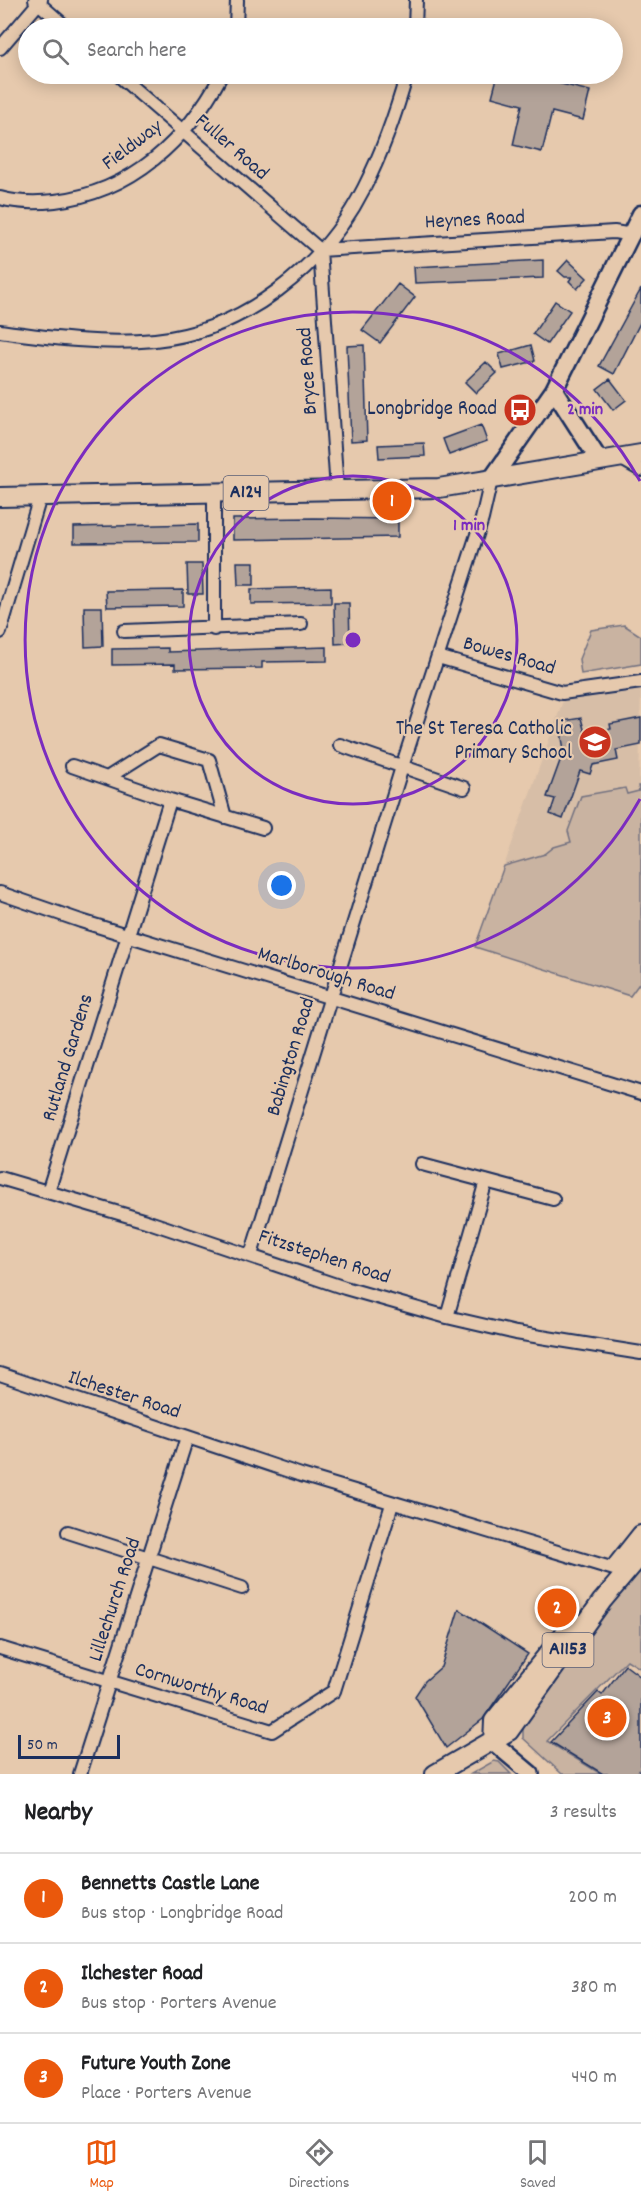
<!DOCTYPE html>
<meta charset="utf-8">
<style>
body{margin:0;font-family:Dekko,sans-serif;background:#f2f2f2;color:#202124}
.scale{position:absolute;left:18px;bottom:15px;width:102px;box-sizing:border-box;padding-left:6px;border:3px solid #1b2f5e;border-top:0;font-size:16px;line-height:21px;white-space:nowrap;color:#1b2f5e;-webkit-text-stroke:4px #e6c9ad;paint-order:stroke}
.you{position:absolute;left:282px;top:886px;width:21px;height:21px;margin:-15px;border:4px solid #fff;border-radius:50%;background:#1a73e8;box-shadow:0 0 0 9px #1a73e833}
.badge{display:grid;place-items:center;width:39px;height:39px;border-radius:50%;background:#ea580c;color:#fff;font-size:20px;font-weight:700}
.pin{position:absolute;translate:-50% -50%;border:3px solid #fff;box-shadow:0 2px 6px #0006}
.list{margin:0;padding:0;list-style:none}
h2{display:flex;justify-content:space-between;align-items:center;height:78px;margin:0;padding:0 24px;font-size:26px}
h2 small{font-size:20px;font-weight:400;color:#757577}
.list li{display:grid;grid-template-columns:39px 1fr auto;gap:18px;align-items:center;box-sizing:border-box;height:90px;padding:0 24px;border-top:2px solid #e0e0e0}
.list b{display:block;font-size:22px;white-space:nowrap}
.list p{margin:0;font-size:20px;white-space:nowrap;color:#757577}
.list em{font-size:20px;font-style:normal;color:#757577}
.icon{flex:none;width:33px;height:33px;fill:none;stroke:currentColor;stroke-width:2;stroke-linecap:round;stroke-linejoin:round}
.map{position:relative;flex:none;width:641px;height:1774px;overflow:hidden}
.search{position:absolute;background:#fff;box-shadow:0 3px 15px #0003;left:18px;right:18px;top:18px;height:66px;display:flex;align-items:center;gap:15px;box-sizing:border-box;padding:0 21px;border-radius:33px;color:#757577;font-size:22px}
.sheet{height:348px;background:#fff}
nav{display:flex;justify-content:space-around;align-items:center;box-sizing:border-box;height:84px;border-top:2px solid #e0e0e0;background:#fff;font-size:16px;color:#757577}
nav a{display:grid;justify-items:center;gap:3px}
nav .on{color:#ea580c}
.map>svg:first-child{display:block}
.built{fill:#d7bea7}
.green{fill:#c9b3a1;stroke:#727180;stroke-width:1.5}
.building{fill:#b3a399;stroke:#1b2f5e;stroke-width:1.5}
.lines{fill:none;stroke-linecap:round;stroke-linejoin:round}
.minor-casing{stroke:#1b2f5e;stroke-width:16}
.tertiary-casing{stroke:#1b2f5e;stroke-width:20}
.secondary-casing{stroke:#1b2f5e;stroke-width:21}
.primary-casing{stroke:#1b2f5e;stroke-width:22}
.minor{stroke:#e6c9ad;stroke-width:12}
.tertiary{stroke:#e6c9ad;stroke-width:15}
.secondary{stroke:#e6c9ad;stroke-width:16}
.primary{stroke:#e6c9ad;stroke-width:18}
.ring{fill:none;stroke:#7b2cbf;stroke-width:3}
.labels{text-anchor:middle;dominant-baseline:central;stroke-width:4.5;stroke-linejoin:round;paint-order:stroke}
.shield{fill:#e6c9ad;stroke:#585d76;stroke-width:1.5}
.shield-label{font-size:20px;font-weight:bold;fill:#1b2f5e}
.street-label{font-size:21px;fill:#1b2f5e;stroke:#e6c9ad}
.poi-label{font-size:21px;fill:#1b2f5e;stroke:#e6c9ad;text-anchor:end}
.centre{fill:#7b2cbf;stroke:#e6c9ad;stroke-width:3}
.ring-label{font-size:18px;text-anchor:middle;font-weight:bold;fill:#7b2cbf;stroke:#e6c9ad;stroke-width:4.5;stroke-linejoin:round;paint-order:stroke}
</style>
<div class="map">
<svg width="641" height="1774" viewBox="0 0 641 1774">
<rect width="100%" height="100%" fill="#e6c9ad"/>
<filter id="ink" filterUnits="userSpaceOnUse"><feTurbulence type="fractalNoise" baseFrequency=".0167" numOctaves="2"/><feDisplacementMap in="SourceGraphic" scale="12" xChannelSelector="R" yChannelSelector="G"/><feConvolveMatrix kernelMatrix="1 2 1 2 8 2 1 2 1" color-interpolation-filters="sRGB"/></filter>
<g filter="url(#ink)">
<!-- built -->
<path class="built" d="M641,685L639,791L627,794L626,789L571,842L554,847L545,854L504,866L564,698Z"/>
<!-- green -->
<path class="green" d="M624,625L641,636V664L581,674L579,659L591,630Z
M638,786H641V981L630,996L475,947L504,866L545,854L554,847L571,842L568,831L581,796L625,788L627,794L639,791Z
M641,1567V1669L627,1660L547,1741L601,1774H562L523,1738V1720Z
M494,1761L499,1762L511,1774H471Z"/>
<!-- building -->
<path class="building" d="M498,74L529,76L530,74H559L557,83L590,91L583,120L552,112L542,152L513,145L522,105L492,97Z
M543,260V278L415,283L414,267Z
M568,260L587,278L577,289L569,281L572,277H565L558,271Z
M398,284L415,297L380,343L362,330Z
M641,289V321L614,374L599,366Z
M555,301L570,311L547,344L533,334Z
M364,345L367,440L351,441L347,346Z
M531,345L535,361L503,369L499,354Z
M486,362L497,373L476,393L465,382Z
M610,379L626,400L613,410L597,389Z
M481,425L487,441L449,455L443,439Z
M424,443L425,456L379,458L378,445Z
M314,518L398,519V537L233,540V519Z
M198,524V542L74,543V527Z
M237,562H254V585H238Z
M187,564H202L203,594H188Z
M331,587V603L251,604V589Z
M183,590V606L107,607L106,591Z
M334,603H349L350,643L335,644Z
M84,607H102L103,646L85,647Z
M327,647V661L262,662V668L175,669V664L112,665V649L168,648V652Z
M581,718L585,733L611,729L610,724L641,718V745L616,750L618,760L593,765L590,774L580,771L563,819L550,814L555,799L547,797L564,750L561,732L565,731L563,721Z
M459,1609L528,1654L483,1719L446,1748L415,1696L425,1681L441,1667Z
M625,1665L641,1677V1768L637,1774H603L551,1742L598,1692L602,1695Z"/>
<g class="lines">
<defs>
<path id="minor" d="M35,0L67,28
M236,28L237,0
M415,28L416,0
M0,48L41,0
M117,74L320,250
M0,198C18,203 36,203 55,201C132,192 187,140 222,74
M320,250L614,232L633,235
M320,250L337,490
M0,331C50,338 104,345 155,340C244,331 324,267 364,188C383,151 396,113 407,74
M620,458L641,470
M214,629V494
M124,631L301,624
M0,632L40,497
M438,657L562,693L641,682
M340,745L464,788
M72,766L170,800L263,828
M107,778L159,745L209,760L225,817
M0,893L81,921L641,1093
M422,1164L553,1199
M0,1178L146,1221L345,1288L447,1317L516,1333L641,1353
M48,1192L170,800
M251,1255L402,767L482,519L491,480
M447,1317L486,1181
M0,1374L301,1475L614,1569
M68,1532L242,1588
M0,1648L272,1731L334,1691L392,1504
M80,1774L187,1437"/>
<path id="tertiary" d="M493,1742L531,1774"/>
<path id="secondary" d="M554,390L599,460
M491,480L554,390L641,214"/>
<path id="primary" d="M0,497L439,488L641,454
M618,1564L641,1535
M493,1742L494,1721L574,1622
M435,1774L509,1731L602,1601L641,1555"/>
</defs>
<!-- minor casing -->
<use href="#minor" class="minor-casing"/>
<!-- tertiary casing -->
<use href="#tertiary" class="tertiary-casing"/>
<!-- secondary casing -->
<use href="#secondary" class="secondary-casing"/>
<!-- primary casing -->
<use href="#primary" class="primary-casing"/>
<!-- minor -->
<use href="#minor" class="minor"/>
<!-- tertiary -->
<use href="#tertiary" class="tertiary"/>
<!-- secondary -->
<use href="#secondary" class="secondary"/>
<!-- primary -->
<use href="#primary" class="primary"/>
</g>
</g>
<!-- distance rings -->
<g class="ring">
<circle cx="353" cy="640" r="164"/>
<path d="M640 799A328 328 0 1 1 640 481"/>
</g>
<!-- icons -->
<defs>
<symbol id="bus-disc" viewBox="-11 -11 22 22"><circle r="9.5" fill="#c8321e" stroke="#e6c9ad"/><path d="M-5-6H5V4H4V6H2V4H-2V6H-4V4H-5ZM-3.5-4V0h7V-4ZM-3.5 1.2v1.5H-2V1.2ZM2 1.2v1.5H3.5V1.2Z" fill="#fff"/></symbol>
<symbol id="school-disc" viewBox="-11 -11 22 22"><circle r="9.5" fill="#c8321e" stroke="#e6c9ad"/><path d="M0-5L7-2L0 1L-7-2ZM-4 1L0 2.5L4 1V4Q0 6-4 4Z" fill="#fff"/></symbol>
</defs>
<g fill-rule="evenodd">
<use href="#bus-disc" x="501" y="391" width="38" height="38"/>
<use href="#school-disc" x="576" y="723" width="38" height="38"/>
</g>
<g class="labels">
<!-- shield labels -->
<g class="shield">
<rect x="223.5" y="476" width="45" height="34" rx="4.5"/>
<rect x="542.5" y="1633" width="51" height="34" rx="4.5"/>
</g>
<g class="shield-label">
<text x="246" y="493">A124</text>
<text x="568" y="1650">A1153</text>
</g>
<!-- street labels -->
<g class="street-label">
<text transform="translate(133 146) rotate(-37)">Fieldway</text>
<text transform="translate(231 148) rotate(41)">Fuller Road</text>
<text transform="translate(475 221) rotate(-3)">Heynes Road</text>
<text transform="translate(309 371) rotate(-94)">Bryce Road</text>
<text transform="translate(509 657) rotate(16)">Bowes Road</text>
<text transform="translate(326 975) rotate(17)">Marlborough Road</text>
<text transform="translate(292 1057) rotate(-73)">Babington Road</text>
<text transform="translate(69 1058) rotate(-73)">Rutland Gardens</text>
<text transform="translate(324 1258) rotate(18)">Fitzstephen Road</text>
<text transform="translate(124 1396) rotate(18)">Ilchester Road</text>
<text transform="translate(116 1600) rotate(-72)">Lillechurch Road</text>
<text transform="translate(201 1690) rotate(17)">Cornworthy Road</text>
</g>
<!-- poi labels -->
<g class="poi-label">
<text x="497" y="410">Longbridge Road</text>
<text x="572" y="730">The St Teresa Catholic<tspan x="572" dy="24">Primary School</tspan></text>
</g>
</g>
<circle cx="353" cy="640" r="9" class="centre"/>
<g class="ring-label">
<text x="585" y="414">2 min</text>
<text x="469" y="530">1 min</text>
</g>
</svg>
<div class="scale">50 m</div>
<div class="you"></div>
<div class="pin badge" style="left:392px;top:501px">1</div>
<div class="pin badge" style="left:557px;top:1608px">2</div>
<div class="pin badge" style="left:607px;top:1718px">3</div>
<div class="search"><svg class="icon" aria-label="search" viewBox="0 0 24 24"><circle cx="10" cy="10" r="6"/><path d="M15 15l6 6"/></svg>Search here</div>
</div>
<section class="sheet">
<h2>Nearby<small>3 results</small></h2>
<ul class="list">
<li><span class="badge">1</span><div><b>Bennetts Castle Lane</b><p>Bus stop · Longbridge Road</p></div><em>200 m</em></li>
<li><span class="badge">2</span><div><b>Ilchester Road</b><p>Bus stop · Porters Avenue</p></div><em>380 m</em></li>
<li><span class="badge">3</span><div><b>Future Youth Zone</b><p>Place · Porters Avenue</p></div><em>440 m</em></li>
</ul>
</section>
<nav>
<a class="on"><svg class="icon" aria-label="map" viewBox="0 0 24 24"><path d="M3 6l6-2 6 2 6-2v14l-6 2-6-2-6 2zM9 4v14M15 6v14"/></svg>Map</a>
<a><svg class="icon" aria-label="directions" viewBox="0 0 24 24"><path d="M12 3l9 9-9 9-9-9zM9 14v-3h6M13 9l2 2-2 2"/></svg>Directions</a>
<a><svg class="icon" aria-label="saved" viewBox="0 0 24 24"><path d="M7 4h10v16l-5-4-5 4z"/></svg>Saved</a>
</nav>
